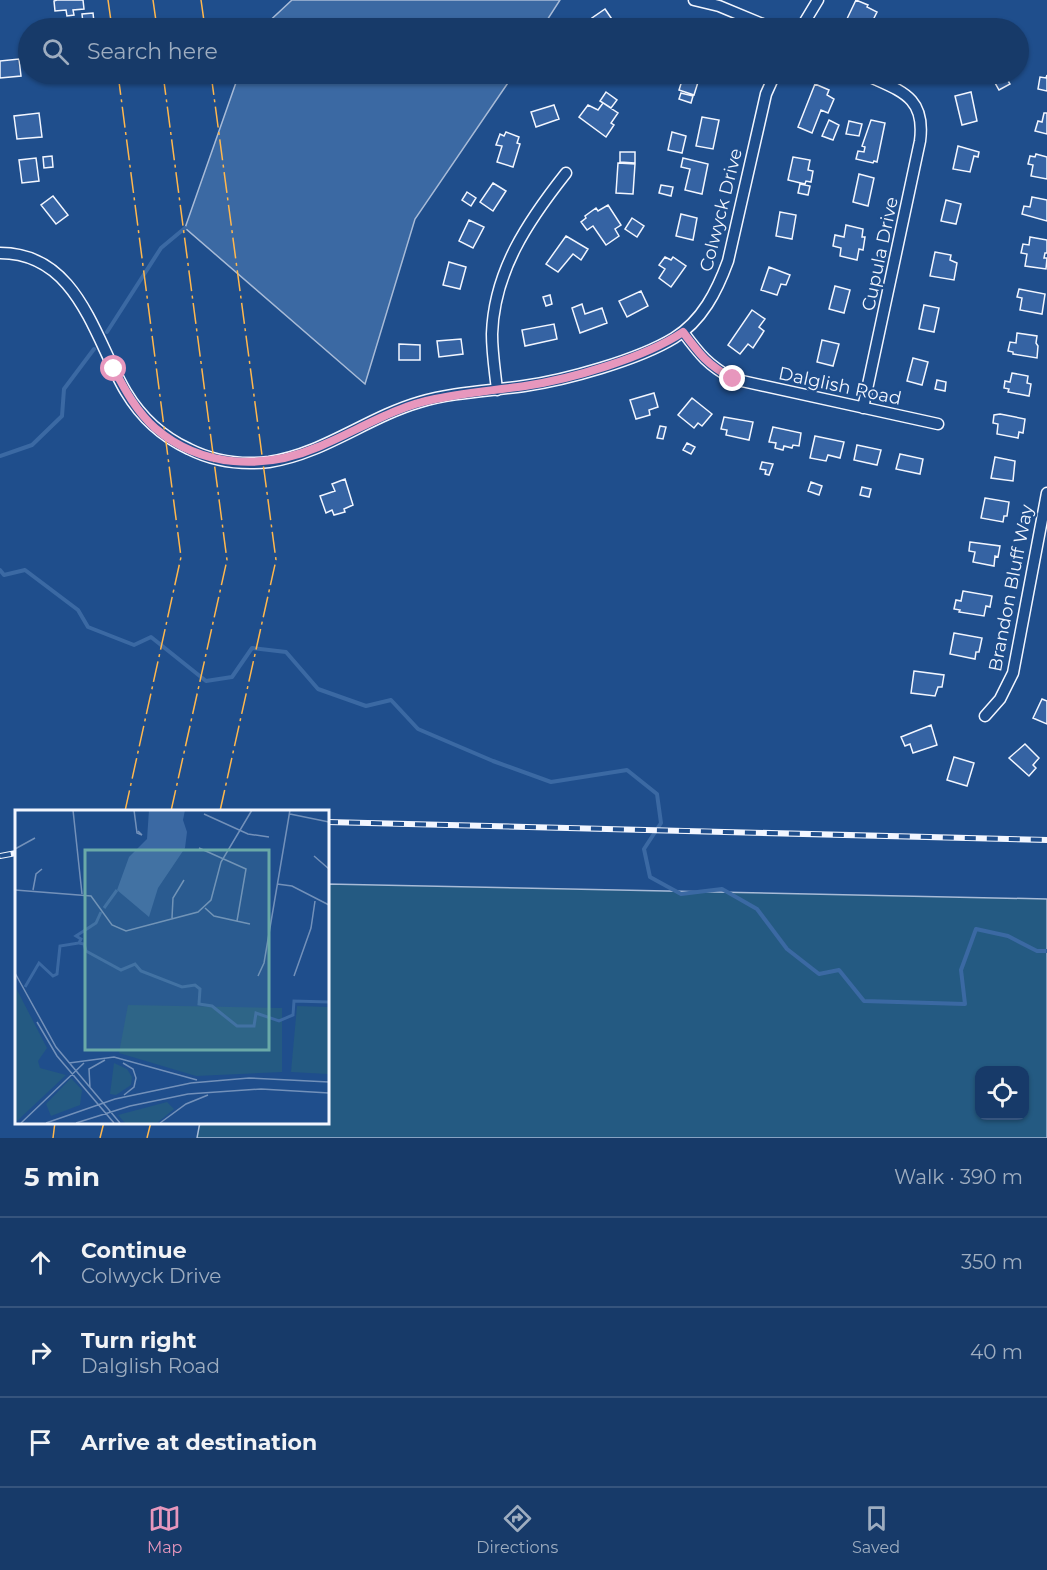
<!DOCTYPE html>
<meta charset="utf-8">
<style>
body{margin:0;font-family:Montserrat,sans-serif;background:#244571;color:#f1f3f6}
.controls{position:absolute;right:18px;bottom:18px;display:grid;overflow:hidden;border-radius:12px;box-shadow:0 2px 4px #0004}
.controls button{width:54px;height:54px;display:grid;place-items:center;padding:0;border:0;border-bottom:2px solid #36547d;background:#173a69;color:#f1f3f6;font:30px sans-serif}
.stop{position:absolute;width:18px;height:18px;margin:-14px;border:4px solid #e797bd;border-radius:50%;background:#fff}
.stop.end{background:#e797bd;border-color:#fff;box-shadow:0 2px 6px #0008}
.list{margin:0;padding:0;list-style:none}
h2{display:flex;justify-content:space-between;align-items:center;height:78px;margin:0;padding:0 24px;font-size:26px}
h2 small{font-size:20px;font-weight:400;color:#9eadc0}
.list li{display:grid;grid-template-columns:39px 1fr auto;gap:18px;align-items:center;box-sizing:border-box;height:90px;padding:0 24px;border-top:2px solid #36547d}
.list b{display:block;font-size:22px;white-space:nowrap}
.list p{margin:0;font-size:20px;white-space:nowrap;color:#9eadc0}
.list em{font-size:20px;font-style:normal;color:#9eadc0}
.icon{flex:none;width:33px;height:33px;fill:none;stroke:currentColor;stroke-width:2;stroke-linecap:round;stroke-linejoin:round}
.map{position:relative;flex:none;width:1047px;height:1138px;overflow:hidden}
.search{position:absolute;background:#173a69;box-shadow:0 2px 4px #0004;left:18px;right:18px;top:18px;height:66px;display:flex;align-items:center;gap:15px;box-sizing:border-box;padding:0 21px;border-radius:33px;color:#9eadc0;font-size:22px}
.sheet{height:348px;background:#173a69}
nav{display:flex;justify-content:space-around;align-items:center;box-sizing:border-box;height:84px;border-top:2px solid #36547d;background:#173a69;font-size:16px;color:#9eadc0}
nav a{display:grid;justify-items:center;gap:3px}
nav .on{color:#e797bd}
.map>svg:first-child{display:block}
.green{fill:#245a82;stroke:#a8bbd7;stroke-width:1.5;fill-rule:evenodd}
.water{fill:#3b69a3;stroke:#a8bbd7;stroke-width:1.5}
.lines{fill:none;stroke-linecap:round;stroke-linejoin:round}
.stream{stroke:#3b69a3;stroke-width:4}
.building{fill:#3563a3;stroke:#f2f6ff;stroke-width:1.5}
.minor-casing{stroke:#f2f6ff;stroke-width:13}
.minor{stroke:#1f4e8c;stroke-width:10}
.rail-casing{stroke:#f2f6ff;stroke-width:6}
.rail{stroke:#1f4e8c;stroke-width:4;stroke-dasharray:11;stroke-linecap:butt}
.power{stroke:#ffb74d;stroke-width:1.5;stroke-dasharray:21 4.5 3 4.5;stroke-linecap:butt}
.route{stroke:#e797bd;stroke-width:8}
.labels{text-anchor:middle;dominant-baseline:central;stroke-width:4.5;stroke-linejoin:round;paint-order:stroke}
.street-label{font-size:18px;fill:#f2f6ff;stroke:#1f4e8c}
.inset-river{fill:none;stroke:#3b69a3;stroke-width:3}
.inset-road{fill:none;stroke:#7391ba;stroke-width:1.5}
.view{fill:#6aa9a8;fill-opacity:0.15;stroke:#6aa9a8;stroke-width:3}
.inset-edge{fill:none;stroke:#f2f6ff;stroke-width:3}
</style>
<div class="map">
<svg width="1047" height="1138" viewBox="0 0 1047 1138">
<rect width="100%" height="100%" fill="#1f4e8c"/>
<!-- green -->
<path class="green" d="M327,884L1047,899V1138H197L200,1122H327ZM980,1070H1024V1116H980Z"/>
<!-- water -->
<path class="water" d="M292,0H560L542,28H262Z
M239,74H514L415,219L365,384L185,228Z"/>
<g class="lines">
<!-- stream -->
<path class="stream" d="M107,332L161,248L185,228
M0,456L32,445L62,416L64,389L94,349
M0,570L4,575L25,570L78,610L88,627L134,645L151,637L206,681L232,677L252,648L286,652L318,689L366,706L391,700L418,729L493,761L551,782L627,770L657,794L661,823L644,849L650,877L681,894L722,889L757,909L787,949L819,974L839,970L864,1001L965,1004L961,970L976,929L1008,936L1037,951H1047"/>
</g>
<!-- building -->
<path class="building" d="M57,0H83L84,9L73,10L74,15L67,16L66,10L55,11L54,1Z
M856,0L868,5L867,7L877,12L869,28H857L845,23Z
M605,9L618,28H599L592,18Z
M93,13L94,22L83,23L82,14Z
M19,59L21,76L0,78V61Z
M684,74L699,79L694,95L679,90Z
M990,74H1010L1005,76L1010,84L999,90Z
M1047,75V91L1038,89L1040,77L1046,78Z
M815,84L829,90L827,95L834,99L828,113L821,110L812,133L798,127Z
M606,92L617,100L611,108L600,101Z
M971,92L977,121L962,125L955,96Z
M681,93L693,96L691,103L679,99Z
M603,103L618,113L611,123L614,125L606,137L579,117L588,105L598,110Z
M554,105L559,119L536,127L531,112Z
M39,113L42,137L17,139L14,116Z
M1044,113H1047V134L1035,131L1038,121L1042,122Z
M702,117L719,120L713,149L696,146Z
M829,120L839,125L833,140L822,136Z
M871,120L885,123L877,162L874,161L873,163L856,159L858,151L864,152L865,147L862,146Z
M849,121L862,124L859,136L846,134Z
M506,132L519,137L517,143L520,144L513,167L497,162L502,146L496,145L500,134L504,136Z
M672,132L686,136L682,153L668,150Z
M958,146L979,152L978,157L974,156L970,172L953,169Z
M620,152H635V163L620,162Z
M1036,154L1047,157V179L1031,176L1033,165L1028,164L1030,156L1035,157Z
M52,156L53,167L44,168L43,157Z
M793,157L810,160L808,170L813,171L811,182L806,181L805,184L788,180Z
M36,158L39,181L22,183L19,160Z
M683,158L708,164L702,194L685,190L690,169L681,167Z
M618,163L635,164L633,194L616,193Z
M859,174L874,178L868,206L853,202Z
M493,183L506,191L493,211L480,202Z
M800,184L810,186L808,195L798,193Z
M661,185L673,187L671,196L659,193Z
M467,192L476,198L471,206L462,200Z
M53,196L68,215L56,224L41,205Z
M1032,197L1047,200V221L1022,214L1024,206L1030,207Z
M946,200L961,204L956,224L941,221Z
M608,205L621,225L615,229L619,236L606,245L593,226L587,230L581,222L586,218L585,216L596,208L598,211Z
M780,212L796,215L792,239L776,236Z
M681,214L697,218L693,240L676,236Z
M632,218L644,226L637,237L625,229Z
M469,220L484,227L473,248L459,241Z
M846,225L863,229L862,237H865L863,250L859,249L857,260L840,256L841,248L833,246L835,235L844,237Z
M566,236L588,249L581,260L573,254L558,272L546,264Z
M1030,237L1047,240V253H1045L1044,258H1047L1046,269L1025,266L1027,254L1021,253L1023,244L1029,245Z
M935,252L951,255L950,260L957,263L954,280L930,276Z
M665,257L671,260L673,257L686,266L671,287L659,278L665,269L659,265Z
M449,262L466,267L460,289L443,285Z
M769,267L790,275L786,285L781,284L777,295L761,290Z
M835,286L850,290L844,313L829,309Z
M1019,289L1045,294L1042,314L1020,310L1022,298L1017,297Z
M641,291L648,306L627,317L619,301Z
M550,295L552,304L546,306L543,297Z
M582,304L585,314L602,308L607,323L580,333L572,308Z
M924,305L939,308L934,332L919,329Z
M752,310L765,319L759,327L764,331L753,348L748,344L740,354L728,345Z
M554,324L557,339L525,346L522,330Z
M1017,333L1037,336L1036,343L1038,346L1037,358L1013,354V352L1008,351L1010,342L1016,343Z
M461,339L463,354L439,357L437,341Z
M822,340L839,344L833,366L817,362Z
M399,344L420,345V360H399Z
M913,358L928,362L922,385L907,381Z
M1012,373L1028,376L1027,383L1031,384L1029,396L1008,392L1009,389L1004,388L1005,381L1010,382Z
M937,380L946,382L945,391L935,389Z
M654,393L658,407L649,410L650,415L636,419L630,400Z
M692,398L712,414L702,426L698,423L694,428L678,415Z
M1000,414L1025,419L1023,433L1019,432L1018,438L997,434L998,424L993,423L994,415Z
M724,417L753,422L749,440L726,435L727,430L721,429Z
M660,426L666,427L663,439L657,438Z
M773,427L801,433L799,446L793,445L792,448L784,446L783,450L775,448L776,443L769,442Z
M815,436L844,442L840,458L828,455L826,461L810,458Z
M687,443L695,447L691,454L683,450Z
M857,445L881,450L877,465L854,460Z
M900,454L923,459L920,474L896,469Z
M995,457L1015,461L1013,481L991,478Z
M762,462L773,464L769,475L765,474L766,470L760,469Z
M345,479L353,505L344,509L345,512L334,515L332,510L326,513L320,496L335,491L332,484Z
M811,482L822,486L819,495L808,491Z
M862,487L871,489L869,497L860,495Z
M985,498L1009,502L1007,516H1004L1003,522L981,518Z
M970,542L1000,546L998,557L995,556L994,566L973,562L975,552L969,551Z
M963,591L992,596L990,607L986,606L984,616L959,612L960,610L954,609L956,600L961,601Z
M954,633L982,638L979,652H976L975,659L950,654Z
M914,671L944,675L942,687H938L935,696L911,693Z
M1042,699L1047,701V724L1033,718Z
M931,725L937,745L913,753L910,744L905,746L901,737Z
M1025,744L1039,758L1033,765L1036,768L1029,776L1009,758Z
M954,757L974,763L967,786L947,780Z"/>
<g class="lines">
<defs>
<path id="minor" d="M694,0L719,6L772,28
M801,28L818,0
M0,253C78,253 94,338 126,392C141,417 163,437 189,449C213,461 242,465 269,462C323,454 368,417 420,402C453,392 490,391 524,386C566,380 638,360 674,338C702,321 717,291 728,261L766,94L775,74
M683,332C700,355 708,365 733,379L938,424
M497,390C495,371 492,353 492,334C494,271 528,221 566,173
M863,408L920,141C926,95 899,91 864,74
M985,716L1000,699L1013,673L1047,493"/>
</defs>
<!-- minor casing -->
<use href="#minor" class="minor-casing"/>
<!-- minor -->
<use href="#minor" class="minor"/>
<defs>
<path id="rail" d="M327,822L1047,840
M0,856L16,853"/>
</defs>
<!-- rail casing -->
<use href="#rail" class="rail-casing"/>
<!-- rail -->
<use href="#rail" class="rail"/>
<!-- power -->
<path class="power" d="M108,0L112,28
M153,0L157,28
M201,0L205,28
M118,74L181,557L125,811
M163,74L227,560L171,811
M211,74L276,560L220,811
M53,1138L55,1122
M100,1138L104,1122
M147,1138L151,1122"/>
</g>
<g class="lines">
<!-- route -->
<path class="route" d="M114,369C125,390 137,412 155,428C201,468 264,470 318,447C357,431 393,407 435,399C464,393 495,390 525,386C571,379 644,358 683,332C701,356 707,364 733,379"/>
</g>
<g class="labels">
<!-- street labels -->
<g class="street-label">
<text transform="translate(721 210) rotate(-76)">Colwyck Drive</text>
<text transform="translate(880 254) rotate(-78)">Cupula Drive</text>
<text transform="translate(840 386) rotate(12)">Dalglish Road</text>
<text transform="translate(1011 588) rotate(-79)">Brandon Bluff Way</text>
</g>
</g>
<!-- overview -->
<g transform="translate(15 810)">
<rect width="314" height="314" fill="#1f4e8c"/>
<path d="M0,176L32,238L23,251L25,258L51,265L0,313ZM113,195L267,198V262L181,266L104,243ZM282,196L313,197V264L276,262ZM99,253L112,259L117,267L116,275L101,285L95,284ZM56,268L67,280L65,295L36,306L31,294ZM152,292L159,299L142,313H110L103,305Z" fill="#245a82"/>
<path d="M134,0H170L168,10L172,22L170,38L143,78L134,107L102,80L114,47L132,29Z" fill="#3b69a3"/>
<path class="inset-river" d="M89,98L102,80M64,133L69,134L71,141L106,160L120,154L126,161L167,177L180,175L185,179L184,194L197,196L222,216H239L241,203L264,211L278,205L279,191L314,192M10,177L24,153L38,166L42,164L45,136L64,133L66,129L61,126L81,113L86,102"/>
<path class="inset-road" d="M58,0L67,84M119,0L122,23L127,25L123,21M189,4L233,24L254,27M275,4L314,12M184,38L231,59L222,111M0,39L20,28M299,46L314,59M262,74L277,76L314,95M0,80L76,86L97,115L111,121L183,102L196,90L206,52L237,0M18,80L21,64L27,59M190,98L199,106L235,114M157,108L158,88L169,70M0,163L41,237L105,313M243,166L249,153L275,0M279,166L296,118L300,91M22,212L42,246L99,313M54,253L99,247L182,270M108,253L118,259L121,268L119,277L109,285M75,278L74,259L90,250M6,313L69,253M31,313L100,289L176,273L234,268L314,272M61,313L115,296L173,284L246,279L314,283M145,313L171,294L193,285"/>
<path class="view" d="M70,40H254V240H70Z"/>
<rect width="314" height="314" class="inset-edge"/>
</g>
</svg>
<div class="controls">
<button><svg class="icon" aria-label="locate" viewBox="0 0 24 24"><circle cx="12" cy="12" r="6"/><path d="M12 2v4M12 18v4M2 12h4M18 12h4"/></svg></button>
</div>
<div class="stop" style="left:114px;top:369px"></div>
<div class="stop end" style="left:733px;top:379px"></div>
<div class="search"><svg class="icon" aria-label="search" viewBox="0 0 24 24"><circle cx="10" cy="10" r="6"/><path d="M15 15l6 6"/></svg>Search here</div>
</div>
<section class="sheet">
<h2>5 min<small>Walk · 390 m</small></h2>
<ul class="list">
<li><svg class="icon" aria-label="ahead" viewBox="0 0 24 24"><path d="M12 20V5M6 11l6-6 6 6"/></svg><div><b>Continue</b><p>Colwyck Drive</p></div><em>350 m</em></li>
<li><svg class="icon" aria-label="right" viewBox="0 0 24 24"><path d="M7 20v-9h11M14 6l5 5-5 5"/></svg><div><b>Turn right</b><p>Dalglish Road</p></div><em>40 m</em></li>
<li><svg class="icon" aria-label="arrive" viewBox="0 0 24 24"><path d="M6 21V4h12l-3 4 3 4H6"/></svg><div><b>Arrive at destination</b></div></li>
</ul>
</section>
<nav>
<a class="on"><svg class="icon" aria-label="map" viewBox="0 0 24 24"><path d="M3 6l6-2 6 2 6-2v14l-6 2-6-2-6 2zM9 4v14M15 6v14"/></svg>Map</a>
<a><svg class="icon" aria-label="directions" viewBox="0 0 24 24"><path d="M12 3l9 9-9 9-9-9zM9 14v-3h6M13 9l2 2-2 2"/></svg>Directions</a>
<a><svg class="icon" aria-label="saved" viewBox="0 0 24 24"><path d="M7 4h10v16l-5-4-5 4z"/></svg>Saved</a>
</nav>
